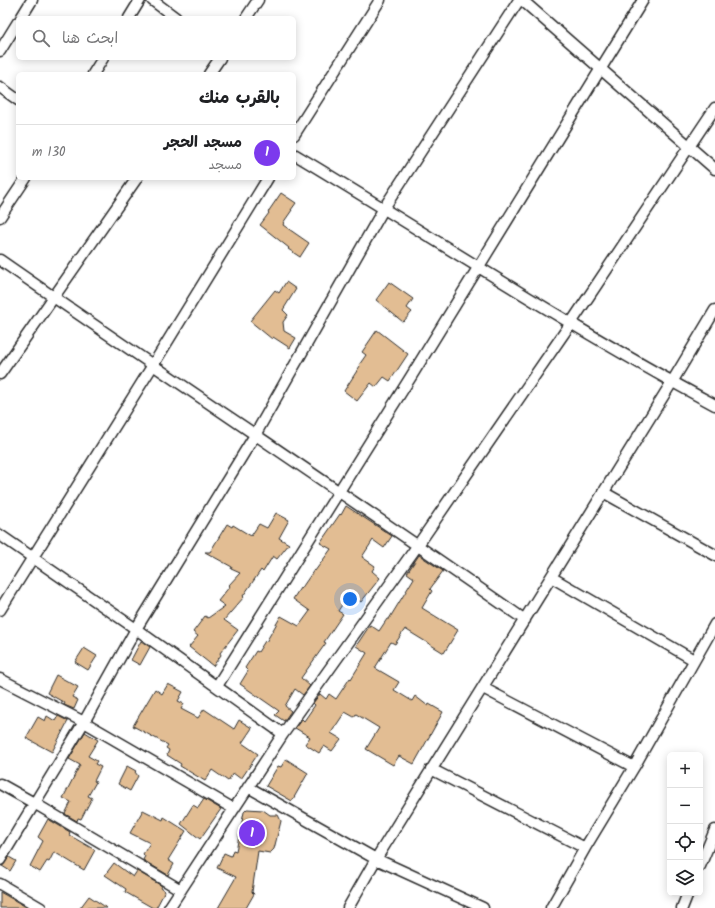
<!DOCTYPE html>
<html lang="ar">
<meta charset="utf-8">
<style>
body{margin:0;font-family:Kalam,"Playpen Sans Arabic",sans-serif;background:#f6f6f6;color:#202124;direction:rtl}
.controls{position:absolute;right:12px;bottom:12px;display:grid;overflow:hidden;border-radius:6px;box-shadow:0 2px 10px #0003}
.controls button{width:36px;height:36px;display:grid;place-items:center;padding:0;border:0;border-bottom:1px solid #e0e0e0;background:#fff;color:#202124;font:20px sans-serif}
.you{position:absolute;left:350px;top:599px;width:14px;height:14px;margin:-10px;border:3px solid #fff;border-radius:50%;background:#1a73e8;box-shadow:0 0 0 6px #1a73e833}
.badge{display:grid;place-items:center;width:26px;height:26px;border-radius:50%;background:#7c3aed;color:#fff;font-size:13px;font-weight:700}
.pin{position:absolute;translate:-50% -50%;border:2px solid #fff;box-shadow:0 1px 4px #0006}
.list{margin:0;padding:0;list-style:none}
h2{display:flex;justify-content:space-between;align-items:center;height:52px;margin:0;padding:0 16px;font-size:17px}
h2 small{font-size:13px;font-weight:400;color:#757577}
.list li{display:grid;grid-template-columns:26px 1fr auto;gap:12px;align-items:center;box-sizing:border-box;height:56px;padding:0 16px;border-top:1px solid #e0e0e0}
.list b{display:block;font-size:15px;white-space:nowrap}
.list p{margin:0;font-size:13px;white-space:nowrap;color:#757577}
.list em{font-size:13px;font-style:normal;color:#757577}
.icon{flex:none;width:22px;height:22px;fill:none;stroke:currentColor;stroke-width:2;stroke-linecap:round;stroke-linejoin:round}
.map{position:relative;flex:none;width:715px;height:908px;overflow:hidden;direction:ltr}
.search{position:absolute;background:#fff;box-shadow:0 2px 10px #0003;left:16px;top:16px;width:280px;height:44px;display:flex;align-items:center;gap:10px;box-sizing:border-box;padding:0 14px;border-radius:6px;color:#757577;font-size:15px}
.panel{position:absolute;background:#fff;box-shadow:0 2px 10px #0003;left:16px;top:72px;width:280px;height:108px;border-radius:6px;direction:rtl}
.map>svg:first-child{display:block}
.building{fill:#e2bd93;stroke:#2b2b2b}
.lines{fill:none;stroke-linecap:round;stroke-linejoin:round}
.street-casing{stroke:#2b2b2b;stroke-width:13}
.street{stroke:#fff;stroke-width:10}
</style>
<div class="map">
<svg width="715" height="908" viewBox="0 0 715 908">
<rect width="100%" height="100%" fill="#fff"/>
<filter id="ink" filterUnits="userSpaceOnUse"><feTurbulence type="fractalNoise" baseFrequency=".025" numOctaves="2"/><feDisplacementMap in="SourceGraphic" scale="8" xChannelSelector="R" yChannelSelector="G"/><feConvolveMatrix kernelMatrix="1 2 1 2 8 2 1 2 1" color-interpolation-filters="sRGB"/></filter>
<g filter="url(#ink)">
<!-- building -->
<path class="building" d="M281,193L296,203L291,210H292L283,223H284L283,225L309,243L300,257L288,249L289,248L260,225L269,213L268,212Z
M286,282L296,289L283,310L288,315L283,322L284,331L296,338L290,348L273,337L272,339L250,321L275,290L279,293Z
M389,282L413,299L407,308L412,312L403,322L376,300Z
M377,330L408,354L390,381L384,377L376,387L371,383L357,401L344,391L360,366L359,365L366,355L362,352Z
M346,506L392,536L384,548L373,540L362,557L375,566L372,571L380,578L361,602L349,594L338,611L343,614L324,642L326,643L301,678L310,686L303,695L295,689L285,706L291,711L284,721L275,715L279,711L240,684L248,671L245,668L256,651L258,652L265,641L266,642L281,616L299,626L310,611L293,599L300,588L301,589L314,570L315,571L331,549L320,543L340,514L341,515Z
M276,513L289,520L279,538L289,544L277,559L273,556L263,572L261,570L243,596L244,597L224,620L238,630L220,653L221,655L213,666L189,647L198,636L193,632L205,616L208,618L225,606L218,601L230,586L229,585L240,573L231,569L232,567L205,552H210L227,524L232,527L233,525L251,536L259,524L267,528Z
M419,555L443,571L430,589L432,591L422,608L458,630L444,653L405,629L395,644L391,642L375,668L399,682L394,690L412,701L415,696L428,706L429,704L443,712L414,764L399,756L393,765L366,749L379,728L356,714L354,717L345,712L331,733L341,739L332,751L324,746L319,753L305,744L310,737L295,728L302,719L304,721L315,705L313,703L320,694L326,699L329,694L336,699L350,678L351,679L367,653L356,646L370,625L379,631L387,619H389L414,578L407,573Z
M141,641L150,647L140,665L131,660Z
M84,648L97,656L88,670L75,662Z
M56,675L78,687L72,697L78,700L74,709L64,705L65,703L47,693Z
M168,684L183,692L178,701L184,704L181,709L198,718L204,709L234,729L239,720L252,728L242,743L258,754L241,779L233,773L228,781L212,770L205,781L180,766L181,764L167,755L169,750L166,748L168,745L133,726L155,689L162,694Z
M47,716L55,721L58,716L68,721L52,752L26,738L38,717L45,721Z
M85,732L98,740L88,756L97,761L95,764L101,767L94,781L96,782L88,796L92,798L81,819L78,818L77,821L65,814L71,802L63,798L80,765L69,759Z
M286,759L308,773L292,801L266,786L278,766L281,767Z
M127,766L136,771L135,772L138,776L130,791L118,784Z
M204,799L221,809L200,839L181,824L193,805L198,808Z
M247,809L263,810L270,815H278L281,821L274,849L270,853L258,851L252,892L254,894L246,908H218L236,877L217,868L224,853L231,856L233,850L236,851L244,812Z
M143,810L163,820L164,817L186,831L168,860L174,864L168,875L143,860L145,856L143,854L150,843L130,833Z
M48,819L70,832L69,835L95,850L84,870L54,852L49,862L47,861L40,872L30,866L43,841L38,837Z
M9,857L16,861L10,871L2,866Z
M114,863L133,877L137,871L162,886L161,888L165,891L156,908H153L125,892L126,889L105,875Z
M0,892L28,908H0Z
M89,896L107,908H80Z"/>
<g class="lines">
<defs>
<path id="street" d="M152,0L176,18
M522,0L715,169
M21,18L32,0
M129,18L140,0
M246,18L258,0
M0,51L18,22
M93,74L103,58
M209,74L220,58
M0,87L18,100
M294,135L380,0
M294,154C434,238 571,328 715,405
M0,217L26,178
M0,260C174,381 351,498 525,620
M0,374L137,178
M603,492L715,555
M0,535L136,629L283,734
M551,577L694,660
M0,610L153,365L268,178
M0,679L84,722L234,809
M217,686L412,375L643,0
M483,688L634,767
M431,769L585,848
M0,784L34,803L181,890
M248,787L376,859L483,908
M0,860L84,722L136,629L255,435L384,208L519,0
M700,866L715,830
M0,884L41,908
M169,908L283,734L418,545L571,323L715,108
M348,908L376,859L672,382L715,310
M551,908L585,848L634,767L715,624
M682,908L688,893"/>
</defs>
<!-- street casing -->
<use href="#street" class="street-casing"/>
<!-- street -->
<use href="#street" class="street"/>
</g>
</g>
</svg>
<div class="controls">
<button>+</button>
<button>−</button>
<button><svg class="icon" aria-label="locate" viewBox="0 0 24 24"><circle cx="12" cy="12" r="6"/><path d="M12 2v4M12 18v4M2 12h4M18 12h4"/></svg></button>
<button><svg class="icon" aria-label="layers" viewBox="0 0 24 24"><path d="M12 4l9 5-9 5-9-5zM3 14l9 5 9-5"/></svg></button>
</div>
<div class="you"></div>
<div class="pin badge" style="left:252px;top:833px">1</div>
<div class="search"><svg class="icon" aria-label="search" viewBox="0 0 24 24"><circle cx="10" cy="10" r="6"/><path d="M15 15l6 6"/></svg>ابحث هنا</div>
<section class="panel">
<h2>بالقرب منك<small></small></h2>
<ul class="list">
<li><span class="badge">1</span><div><b>مسجد الحجر</b><p>مسجد</p></div><em>130 m</em></li>
</ul>
</section>
</div>
